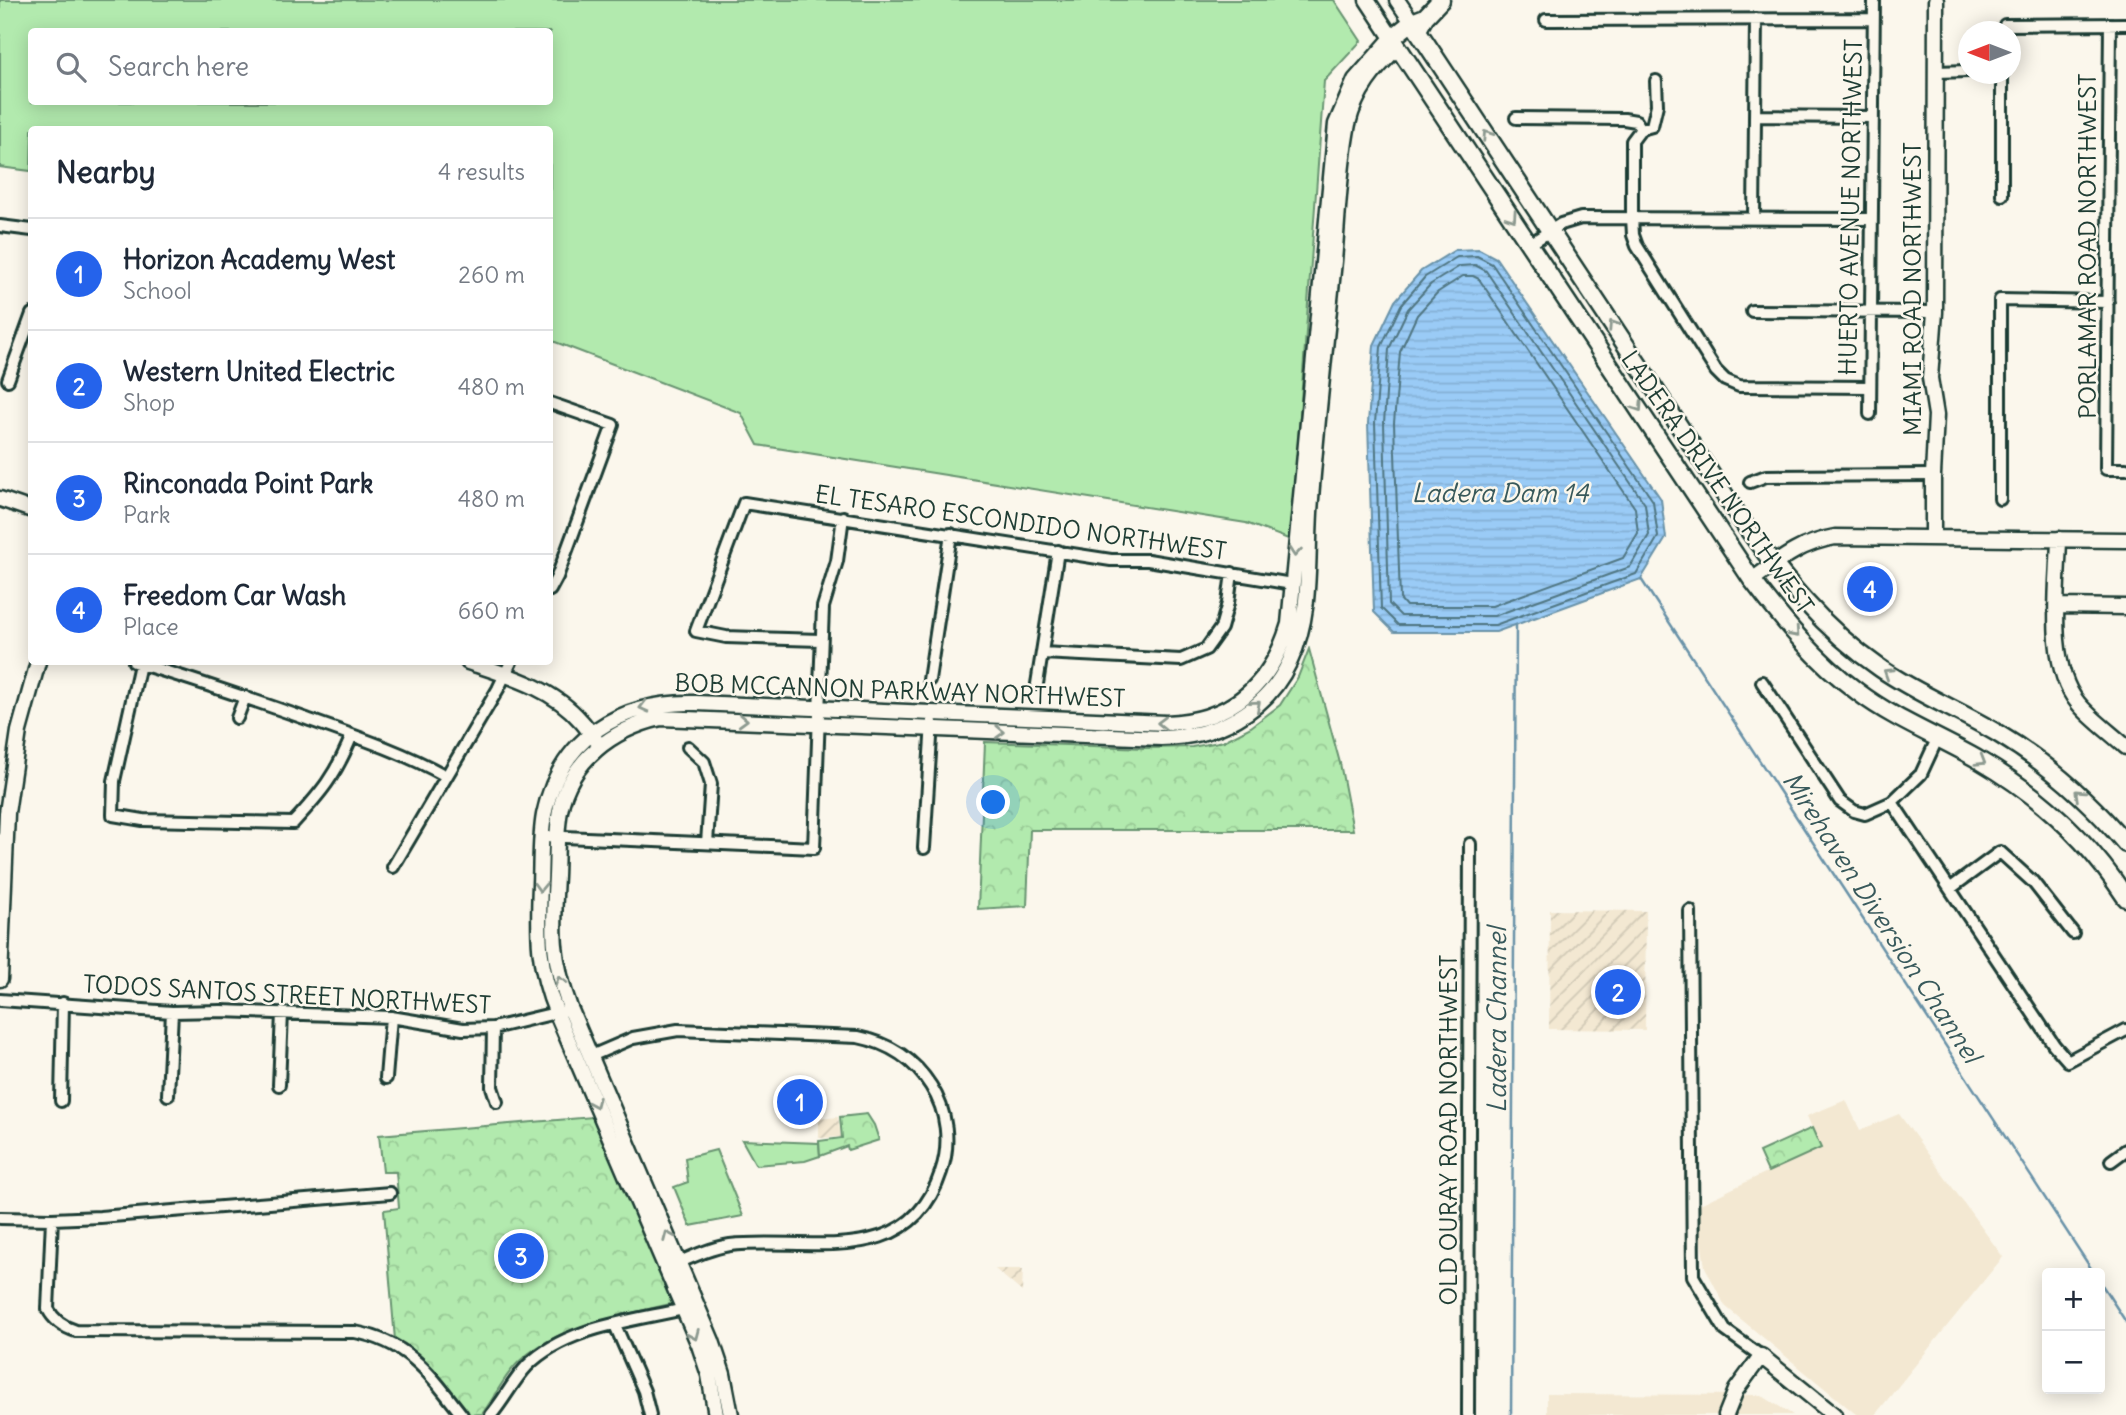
<!DOCTYPE html>
<meta charset="utf-8">
<style>
body{margin:0;font-family:Delius,sans-serif;background:#f2f2f3;color:#1f2937}
.controls{position:absolute;right:21px;bottom:21px;display:grid;overflow:hidden;border-radius:7px;box-shadow:0 4px 18px #0003}
.controls button{width:63px;height:63px;display:grid;place-items:center;padding:0;border:0;border-bottom:2px solid #e0e1e3;background:#fff;color:#1f2937;font:35px sans-serif}
.compass{position:absolute;left:1958px;top:21px;width:63px;height:63px;border-radius:50%;background:#fff;box-shadow:0 4px 18px #0003;rotate:270deg}
.you{position:absolute;left:994px;top:803px;width:24px;height:24px;margin:-18px;border:5px solid #fff;border-radius:50%;background:#1a73e8;box-shadow:0 0 0 10px #1a73e833}
.badge{display:grid;place-items:center;width:46px;height:46px;border-radius:50%;background:#2563eb;color:#fff;font-size:23px;font-weight:700}
.pin{position:absolute;translate:-50% -50%;border:4px solid #fff;box-shadow:0 2px 7px #0006}
.list{margin:0;padding:0;list-style:none}
h2{display:flex;justify-content:space-between;align-items:center;height:91px;margin:0;padding:0 28px;font-size:30px}
h2 small{font-size:23px;font-weight:400;color:#747a83}
.list li{display:grid;grid-template-columns:46px 1fr auto;gap:21px;align-items:center;box-sizing:border-box;height:112px;padding:0 28px;border-top:2px solid #e0e1e3}
.list b{display:block;font-size:26px;white-space:nowrap}
.list p{margin:0;font-size:23px;white-space:nowrap;color:#747a83}
.list em{font-size:23px;font-style:normal;color:#747a83}
.icon{flex:none;width:38px;height:38px;fill:none;stroke:currentColor;stroke-width:2;stroke-linecap:round;stroke-linejoin:round}
.map{position:relative;flex:none;width:2126px;height:1415px;overflow:hidden}
.search{position:absolute;background:#fff;box-shadow:0 4px 18px #0003;left:28px;top:28px;width:525px;height:77px;display:flex;align-items:center;gap:18px;box-sizing:border-box;padding:0 24px;border-radius:7px;color:#747a83;font-size:26px}
.panel{position:absolute;background:#fff;box-shadow:0 4px 18px #0003;left:28px;top:126px;width:525px;height:539px;border-radius:7px}
.map>svg:first-child{display:block}
.built{fill:#f3e8d2}
.industrial{fill:url(#industrial-furrows)}
.grass{fill:#b2eaae;stroke:#689471;stroke-width:2;fill-rule:evenodd}
.park{fill:url(#park-crowns);stroke:#689471;stroke-width:2}
.water{fill:url(#water-rules);stroke:#6992a8;stroke-width:2}
.lines{fill:none;stroke-linecap:round;stroke-linejoin:round}
.shore{stroke:#507682;stroke-width:2}
.stream{stroke:#6992a8;stroke-width:2.5}
.minor-casing{stroke:#1f3d34;stroke-width:16}
.tertiary-casing{stroke:#1f3d34;stroke-width:19}
.secondary-casing{stroke:#1f3d34;stroke-width:21}
.minor{stroke:#fbf7ec;stroke-width:10}
.tertiary{stroke:#fbf7ec;stroke-width:14}
.secondary{stroke:#fbf7ec;stroke-width:16}
.oneway{stroke:#8d9a90}
.labels{text-anchor:middle;dominant-baseline:central;stroke-width:5;stroke-linejoin:round;paint-order:stroke}
.street-label{font-size:24px;fill:#1f3d34;stroke:#fbf7ec}
.water-label{font-size:26px;font-style:italic;fill:#38595b;stroke:#fbf7ec}
</style>
<div class="map">
<svg width="2126" height="1415" viewBox="0 0 2126 1415">
<defs>
<pattern id="industrial-furrows" width="10" height="10" patternUnits="userSpaceOnUse" patternTransform="scale(1.75)"><rect width="10" height="10" fill="#f3e8d2"/><path d="M-1 1l2-2M0 10L10 0M9 11l2-2" fill="none" stroke="#d0c8b5"/></pattern>
<pattern id="park-crowns" width="20" height="18" patternUnits="userSpaceOnUse" patternTransform="scale(1.75)"><rect width="20" height="18" fill="#b2eaae"/><path d="M2 6a3 3 0 1 1 6 0M12 15a3 3 0 1 1 6 0" fill="none" stroke="#99ca96"/></pattern>
<pattern id="water-rules" width="6" height="5" patternUnits="userSpaceOnUse" patternTransform="scale(1.75)"><rect width="6" height="5" fill="#9acbf6"/><path d="M0 2.5h6" fill="none" stroke="#84afd4"/></pattern>
</defs>
<rect width="100%" height="100%" fill="#fbf7ec"/>
<filter id="ink" filterUnits="userSpaceOnUse"><feTurbulence type="fractalNoise" baseFrequency=".0143" numOctaves="2"/><feDisplacementMap in="SourceGraphic" scale="14" xChannelSelector="R" yChannelSelector="G"/><feConvolveMatrix kernelMatrix="1 2 1 2 8 2 1 2 1" color-interpolation-filters="sRGB"/></filter>
<g filter="url(#ink)">
<!-- built -->
<path class="built" d="M1846,1100L1860,1130L1899,1114L2003,1257L1875,1415H1857L1725,1306L1705,1267L1696,1206L1767,1172L1759,1152L1812,1128L1807,1116Z
M1547,1394L1761,1395L1793,1415H1547Z"/>
<!-- industrial -->
<path class="industrial" d="M1550,910L1646,911L1645,1030L1549,1029Z
M838,1117L841,1137L819,1138V1119Z
M995,1269H1023L1022,1292Z"/>
<!-- grass -->
<path class="grass" d="M0,0H1334L1361,41L1324,81L1291,540L1246,523L758,445L741,413L550,340V130H32L31,171L0,167ZM32,32H550V102H32Z
M742,1140L819,1143L820,1156L805,1161L756,1165Z
M716,1150L743,1216L690,1226L674,1187L688,1182L685,1158Z"/>
<!-- park -->
<path class="park" d="M1309,649L1340,763L1353,830H1030L1027,906L978,909L985,742L1146,748L1192,747L1224,741L1251,727L1280,705L1298,677Z
M867,1114L874,1125L879,1140L848,1150L847,1146L820,1156L819,1141L842,1138L840,1117Z
M593,1117L674,1303C623,1316 564,1323 523,1358C506,1372 495,1397 482,1414L466,1415L429,1366L395,1340L384,1210L399,1208L396,1172H383L379,1135Z
M1812,1128L1821,1148L1768,1172L1759,1152Z"/>
<!-- water -->
<path class="water" d="M1479,249L1496,258L1661,499L1666,538L1641,579L1496,632H1394L1374,612L1368,423L1374,345L1395,301L1421,271L1455,250Z"/>
<g class="lines">
<!-- shore -->
<path class="shore" d="M1477,256L1492,264L1653,501L1658,537L1636,574L1495,625H1398L1381,608L1375,423L1381,347L1401,305L1425,277L1457,257Z
M1475,265L1486,271L1645,504L1649,535L1630,567L1494,616H1401L1389,604L1384,423L1389,349L1408,309L1431,284L1460,266Z
M1463,276H1473L1479,279L1635,508L1638,533L1623,558L1492,606H1406L1400,599L1394,423L1400,352L1417,315L1438,292Z"/>
<!-- stream -->
<path class="stream" d="M1641,579L2094,1273
M2100,1282L2126,1322
M1511,1415L1516,625"/>
<defs>
<path id="minor" d="M1546,20L1873,19
M2110,24L2106,469H2126
M2004,32L2005,25L2126,24
M1936,72L1968,71
M2002,74V195
M1656,81L1657,105L1652,126L1641,129L1632,141V217L1633,235L1637,246L1716,371L1725,380L1739,386L1870,387
M1755,116L1873,117
M1516,118L1624,119L1636,121L1641,129
M1754,218L1756,19
M0,226L32,230
M1530,244L1561,224L1581,218L1871,219
M1752,311L1935,312
M8,380L32,314
M550,403L613,425L557,577L550,590
M1870,414L1874,0
M1750,482L1766,476L1933,475
M2000,499V300L2108,302
M820,640L726,637L696,631L744,503L1111,560H1148L1292,584
M1042,653L1181,660L1206,649L1221,628L1228,603L1232,573
M134,662C193,679 250,699 307,719C355,736 403,752 446,776
M140,664L114,781L113,815L143,820L293,823C321,793 336,775 352,735
M929,680L951,534
M1762,682L1840,801L1854,811L1865,814L1892,802L1921,774L1938,737
M1037,684L1058,551
M237,718L245,697
M688,747L704,762L711,784L707,843
M1892,802L2054,1045L2068,1061L2126,1030
M542,836L814,848L823,607L837,561L843,517
M924,848L932,722
M393,867L498,689L511,662
M1951,888L2000,852L2033,882L2073,933
M1690,911L1693,1276L1725,1330L1761,1356
M0,1000L172,1012L221,1011L391,1017L463,1029L493,1028L564,1011
M493,1028L492,1087L497,1102
M591,1056L633,1038L678,1030L858,1037C888,1043 914,1059 931,1086C947,1111 951,1144 941,1172C909,1272 807,1236 730,1245C712,1248 696,1255 680,1262
M386,1078L391,1017
M279,1085L282,1013
M168,1095L172,1012
M61,1101L63,1003
M2111,1161L2126,1150
M0,1218L52,1219L100,1217L390,1193
M52,1219L48,1309C54,1321 63,1327 76,1331L355,1332C409,1342 430,1374 462,1415
M615,1325L644,1391L650,1415
M491,1415C504,1400 513,1381 527,1366C565,1327 632,1321 684,1309
M1468,1415L1470,844"/>
<path id="tertiary" d="M1397,0L1412,22
M0,499L32,510
M1933,537V475L1936,415L1930,378L1935,312L1936,0
M2059,539C2058,586 2046,664 2078,703C2091,719 2111,733 2126,747
M1752,580C1781,559 1800,543 1835,537L2126,540
M2058,606L2126,607
M468,662C507,675 553,688 581,721C586,726 590,733 595,739
M0,979L7,813L19,731L38,662
M716,1415L709,1375L699,1345L557,1014C537,965 538,935 540,884C541,861 540,837 544,815C560,737 621,701 696,703L1166,723C1231,721 1271,685 1289,624L1336,124L1355,80L1392,38L1367,0
M731,1415L723,1374L712,1341L570,1008C551,956 553,930 556,876C557,855 556,832 560,811C570,760 613,729 661,718L1161,738C1216,737 1266,713 1290,661C1314,611 1306,552 1311,499C1317,420 1326,340 1334,261C1338,216 1339,169 1348,124C1356,90 1374,70 1398,47
M1726,1415L1736,1390L1761,1356L1834,1415"/>
<path id="secondary" d="M1425,17L1412,22L1392,38L1752,580C1784,622 1816,661 1858,692C1895,720 1939,737 1979,760C2038,794 2089,841 2126,898
M1412,22L1742,521C1782,577 1823,629 1880,668C1917,694 1959,710 1997,733C2046,762 2089,800 2126,844
M1420,26L1425,17L1441,0"/>
</defs>
<!-- minor casing -->
<use href="#minor" class="minor-casing"/>
<!-- tertiary casing -->
<use href="#tertiary" class="tertiary-casing"/>
<!-- secondary casing -->
<use href="#secondary" class="secondary-casing"/>
<!-- minor -->
<use href="#minor" class="minor"/>
<!-- tertiary -->
<use href="#tertiary" class="tertiary"/>
<!-- secondary -->
<use href="#secondary" class="secondary"/>
</g>
<!-- one-way arrows -->
<defs><path id="oneway-chevron" d="M-2-3.5L2.5 0L-2 3.5" fill="none" stroke-width="1.6" stroke-linecap="round" stroke-linejoin="round" transform="scale(1.75)"/></defs>
<g class="oneway">
<use href="#oneway-chevron" transform="translate(1487 135) rotate(-123)"/>
<use href="#oneway-chevron" transform="translate(1512 217) rotate(56)"/>
<use href="#oneway-chevron" transform="translate(1613 325) rotate(-123)"/>
<use href="#oneway-chevron" transform="translate(1638 407) rotate(56)"/>
<use href="#oneway-chevron" transform="translate(1295 552) rotate(95)"/>
<use href="#oneway-chevron" transform="translate(1795 633) rotate(48)"/>
<use href="#oneway-chevron" transform="translate(1888 673) rotate(-147)"/>
<use href="#oneway-chevron" transform="translate(1256 705) rotate(-41)"/>
<use href="#oneway-chevron" transform="translate(644 707) rotate(166)"/>
<use href="#oneway-chevron" transform="translate(743 720) rotate(2)"/>
<use href="#oneway-chevron" transform="translate(1162 723) rotate(-179)"/>
<use href="#oneway-chevron" transform="translate(1000 732) rotate(2)"/>
<use href="#oneway-chevron" transform="translate(1981 761) rotate(31)"/>
<use href="#oneway-chevron" transform="translate(2079 794) rotate(-137)"/>
<use href="#oneway-chevron" transform="translate(540 887) rotate(92)"/>
<use href="#oneway-chevron" transform="translate(560 981) rotate(-107)"/>
<use href="#oneway-chevron" transform="translate(595 1103) rotate(67)"/>
<use href="#oneway-chevron" transform="translate(668 1236) rotate(-113)"/>
<use href="#oneway-chevron" transform="translate(694 1335) rotate(67)"/>
</g>
</g>
<g class="labels">
<!-- street labels -->
<g class="street-label">
<text transform="translate(1850 207) rotate(-89)">HUERTO AVENUE NORTHWEST</text>
<text transform="translate(2087 246) rotate(-90)">PORLAMAR ROAD NORTHWEST</text>
<text transform="translate(1912 289) rotate(-90)">MIAMI ROAD NORTHWEST</text>
<text transform="translate(1718 482) rotate(55)">LADERA DRIVE NORTHWEST</text>
<text transform="translate(1021 522) rotate(8)">EL TESARO ESCONDIDO NORTHWEST</text>
<text transform="translate(900 690) rotate(2)">BOB MCCANNON PARKWAY NORTHWEST</text>
<text transform="translate(287 994) rotate(3)">TODOS SANTOS STREET NORTHWEST</text>
<text transform="translate(1448 1130) rotate(-90)">OLD OURAY ROAD NORTHWEST</text>
</g>
<!-- water labels -->
<g class="water-label">
<text x="1500" y="492">Ladera Dam 14</text>
<text transform="translate(1882 917) rotate(57)">Mirehaven Diversion Channel</text>
<text transform="translate(1496 1020) rotate(-90)">Ladera Channel</text>
</g>
</g>
</svg>
<div class="controls">
<button>+</button>
<button>−</button>
</div>
<svg class="compass" viewBox="-18 -18 36 36"><path d="M0-13l5 13h-10z" fill="#e53935"/><path d="M0 13l5-13h-10z" fill="#747a83"/></svg>
<div class="you"></div>
<div class="pin badge" style="left:800px;top:1102px">1</div>
<div class="pin badge" style="left:1618px;top:992px">2</div>
<div class="pin badge" style="left:521px;top:1256px">3</div>
<div class="pin badge" style="left:1870px;top:589px">4</div>
<div class="search"><svg class="icon" aria-label="search" viewBox="0 0 24 24"><circle cx="10" cy="10" r="6"/><path d="M15 15l6 6"/></svg>Search here</div>
<section class="panel">
<h2>Nearby<small>4 results</small></h2>
<ul class="list">
<li><span class="badge">1</span><div><b>Horizon Academy West</b><p>School</p></div><em>260 m</em></li>
<li><span class="badge">2</span><div><b>Western United Electric</b><p>Shop</p></div><em>480 m</em></li>
<li><span class="badge">3</span><div><b>Rinconada Point Park</b><p>Park</p></div><em>480 m</em></li>
<li><span class="badge">4</span><div><b>Freedom Car Wash</b><p>Place</p></div><em>660 m</em></li>
</ul>
</section>
</div>
